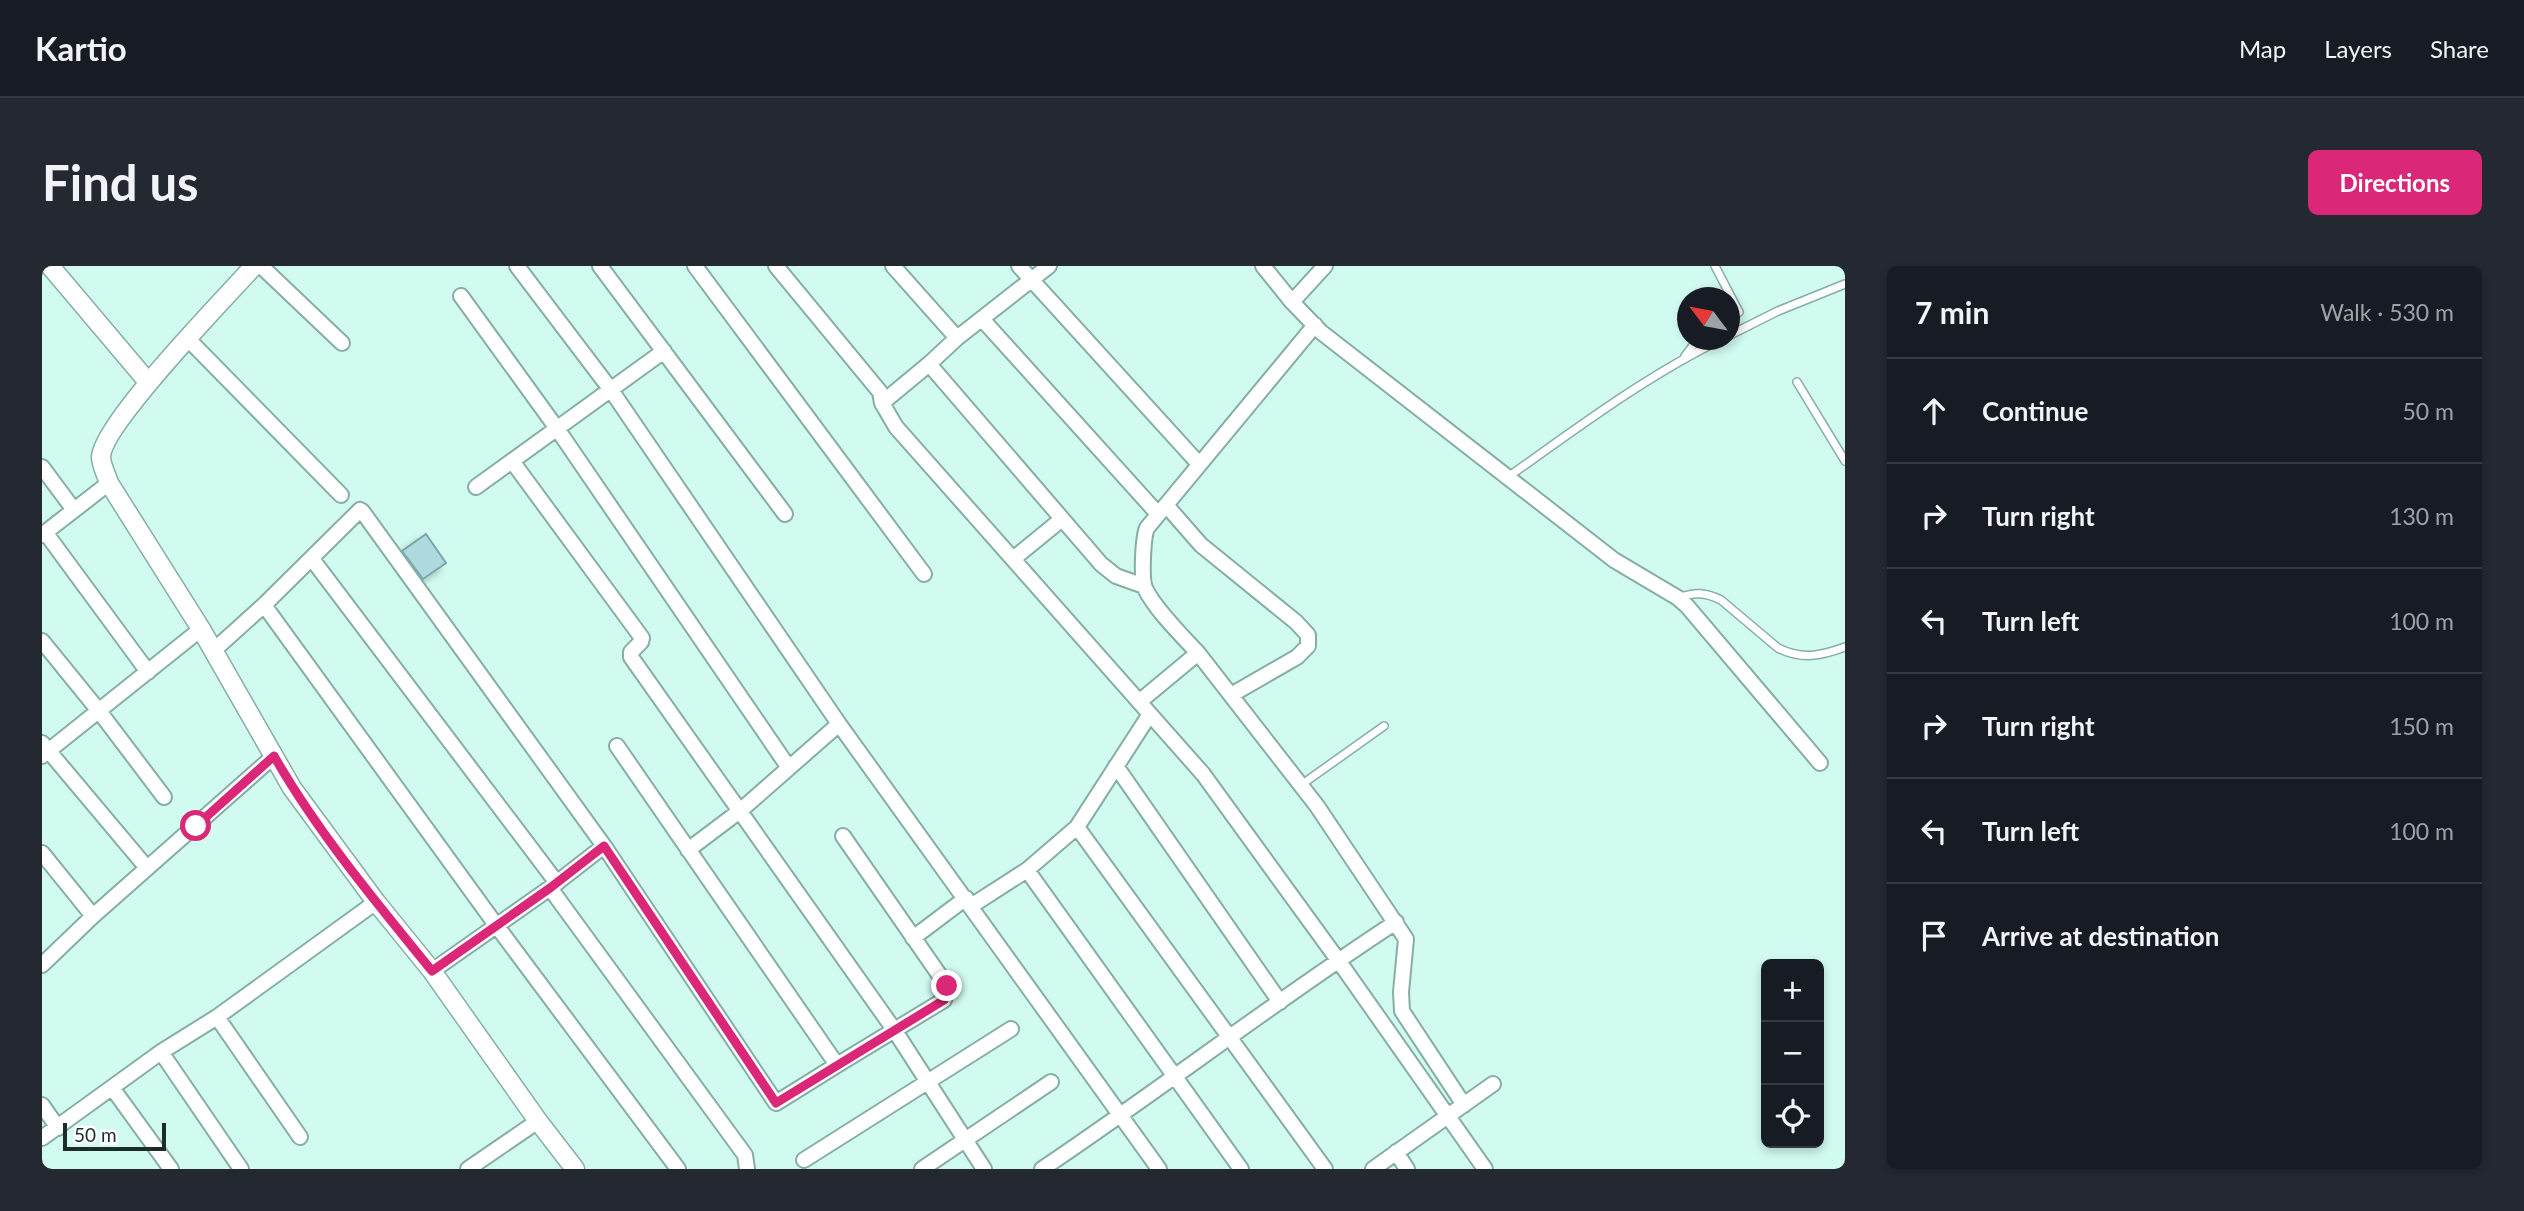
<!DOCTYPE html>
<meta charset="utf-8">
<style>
body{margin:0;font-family:Lato,sans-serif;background:#242831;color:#f1f3f6}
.controls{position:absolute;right:21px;bottom:21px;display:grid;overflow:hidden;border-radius:10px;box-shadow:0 4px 10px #0003}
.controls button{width:63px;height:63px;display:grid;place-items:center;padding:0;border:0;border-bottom:2px solid #363941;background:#171b24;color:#f1f3f6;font:35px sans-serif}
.compass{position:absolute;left:1635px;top:21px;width:63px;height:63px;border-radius:50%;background:#171b24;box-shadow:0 4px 10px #0003;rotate:302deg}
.scale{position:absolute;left:21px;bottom:18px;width:103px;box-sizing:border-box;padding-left:7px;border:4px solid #1c2c28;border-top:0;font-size:19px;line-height:24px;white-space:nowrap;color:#1c2c28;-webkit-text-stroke:5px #fff;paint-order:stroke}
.stop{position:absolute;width:21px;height:21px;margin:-16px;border:5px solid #db2777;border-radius:50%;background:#fff}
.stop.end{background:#db2777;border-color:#fff;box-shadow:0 2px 7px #0008}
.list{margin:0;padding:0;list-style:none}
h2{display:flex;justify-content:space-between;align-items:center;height:91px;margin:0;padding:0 28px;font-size:30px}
h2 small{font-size:23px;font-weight:400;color:#9ea1a6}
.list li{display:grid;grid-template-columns:46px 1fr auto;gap:21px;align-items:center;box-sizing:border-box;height:105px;padding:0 28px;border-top:2px solid #363941}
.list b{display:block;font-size:26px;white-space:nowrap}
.list em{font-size:23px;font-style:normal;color:#9ea1a6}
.icon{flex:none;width:38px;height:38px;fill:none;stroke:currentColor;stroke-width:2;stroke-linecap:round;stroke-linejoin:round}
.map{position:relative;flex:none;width:1803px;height:903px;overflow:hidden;border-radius:10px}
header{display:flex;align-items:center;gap:42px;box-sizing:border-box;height:98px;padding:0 35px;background:#171b24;border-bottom:2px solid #363941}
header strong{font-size:33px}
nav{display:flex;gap:38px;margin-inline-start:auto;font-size:24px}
.intro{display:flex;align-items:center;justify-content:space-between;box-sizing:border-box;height:168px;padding:0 42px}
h1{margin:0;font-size:49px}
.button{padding:18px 32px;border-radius:10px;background:#db2777;color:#fff;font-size:24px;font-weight:700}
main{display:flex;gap:42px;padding:0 42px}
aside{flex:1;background:#171b24;border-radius:10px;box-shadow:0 4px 10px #0003}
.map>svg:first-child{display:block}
.building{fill:#add9df;stroke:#7ba5ab;stroke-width:2;filter:url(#shadow)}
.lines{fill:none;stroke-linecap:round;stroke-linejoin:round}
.service-casing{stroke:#86aea4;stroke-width:10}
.minor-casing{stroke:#86aea4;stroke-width:18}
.tertiary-casing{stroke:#86aea4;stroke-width:21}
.service{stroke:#fff;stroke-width:7}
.minor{stroke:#fff;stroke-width:14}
.tertiary{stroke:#fff;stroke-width:18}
.route{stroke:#db2777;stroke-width:9}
</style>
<header>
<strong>Kartio</strong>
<nav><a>Map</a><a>Layers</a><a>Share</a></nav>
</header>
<div class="intro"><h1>Find us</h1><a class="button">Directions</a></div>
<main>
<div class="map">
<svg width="1803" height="903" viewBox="0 0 1803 903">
<defs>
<filter id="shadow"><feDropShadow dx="-6" dy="6" stdDeviation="3.5" flood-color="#0004"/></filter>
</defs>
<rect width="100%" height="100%" fill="#d1fbf0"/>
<!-- building -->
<path class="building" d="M384,268L404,297L381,313L360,285Z"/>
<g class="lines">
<defs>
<path id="service" d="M1673,0L1697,46L1688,52
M1688,69L1736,45L1803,18
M1643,90L1655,74
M1755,116L1803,195
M1466,211C1535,162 1603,111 1678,74
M1636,332C1652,326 1663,326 1679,334L1736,382C1760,394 1779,390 1803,381
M1259,519L1342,460"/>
<path id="minor" d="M219,0L300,77
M475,0L569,124L797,458L1117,903
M558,0L743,248
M653,0L882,308
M734,0L838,126L840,137L854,161L1161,508L1296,694L1443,903
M851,0L915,72
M977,0L1157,198
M1221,0L1250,36L1279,66L1572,294L1636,332L1645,340L1778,497
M419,30L516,164L747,502
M1250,36L1283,0
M940,53L1116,248
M146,73L299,229
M887,98L1059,298L1074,310L1102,320
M840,137L887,98L915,72L1007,0
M470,195L600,372L599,376L589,386V391L853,765L942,903
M0,201L32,244
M434,221L622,85
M1124,239L1159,279L1254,356L1266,369V380L1255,391L1189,429
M3,266L106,406
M0,269L67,217
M270,293L515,617
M971,293L1020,253
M222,339L454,659L636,903
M0,375L57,445L122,531
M171,385L222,339L318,244L320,245L562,580
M1156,387L1275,540L1364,673L1359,726L1360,745L1422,839
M1097,436L1156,387C1141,371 1111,341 1103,322C1099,313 1101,271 1105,262L1273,59
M0,477L105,602
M575,480L795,799L902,734L905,720L801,570
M0,490L159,363
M1074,500L1238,736
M1035,561L1283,903
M646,584L699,544L797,458
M0,587L51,650
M985,604L1199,903
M508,622L703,889L705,903
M929,640L985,604L1035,561L1108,448
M871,672L924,632
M0,699L51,650L232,490
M390,705L508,622L562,580L734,837L795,799
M175,751L258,871
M119,786L199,903
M71,823L129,903
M0,839L16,862
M0,872L119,786L175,751L334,636
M1354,886L1365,903
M762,894L969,763
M426,903L496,855
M880,903L1009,816
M1000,903C1119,823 1233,735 1354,656
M1331,903L1451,818"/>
<path id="tertiary" d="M8,0L106,116
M212,0C185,30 60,158 59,191C59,199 65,210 67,217L159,363L250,522L334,636L390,705L496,855L533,903"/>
</defs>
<!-- service casing -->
<use href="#service" class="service-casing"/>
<!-- minor casing -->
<use href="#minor" class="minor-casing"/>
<!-- tertiary casing -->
<use href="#tertiary" class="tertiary-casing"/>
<!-- service -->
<use href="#service" class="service"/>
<!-- minor -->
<use href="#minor" class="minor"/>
<!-- tertiary -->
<use href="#tertiary" class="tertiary"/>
</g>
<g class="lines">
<!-- route -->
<path class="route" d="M154,560L232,490C276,567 334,636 390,705L508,622L562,580L734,837L902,734L905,720"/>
</g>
</svg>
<div class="controls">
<button>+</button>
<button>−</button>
<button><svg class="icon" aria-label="locate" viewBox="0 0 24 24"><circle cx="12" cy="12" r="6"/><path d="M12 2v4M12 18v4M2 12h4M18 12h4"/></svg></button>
</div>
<svg class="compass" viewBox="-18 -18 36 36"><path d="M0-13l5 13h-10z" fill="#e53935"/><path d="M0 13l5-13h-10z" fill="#9ea1a6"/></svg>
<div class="scale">50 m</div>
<div class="stop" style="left:154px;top:560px"></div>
<div class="stop end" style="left:905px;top:720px"></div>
</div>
<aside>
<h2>7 min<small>Walk · 530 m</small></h2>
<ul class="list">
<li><svg class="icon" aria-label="ahead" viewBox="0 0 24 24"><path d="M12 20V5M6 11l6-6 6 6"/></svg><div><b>Continue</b></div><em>50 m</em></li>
<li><svg class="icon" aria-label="right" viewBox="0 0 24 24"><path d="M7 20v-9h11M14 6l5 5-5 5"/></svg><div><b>Turn right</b></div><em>130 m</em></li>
<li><svg class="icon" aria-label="left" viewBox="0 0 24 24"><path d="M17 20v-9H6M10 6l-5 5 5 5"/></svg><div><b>Turn left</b></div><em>100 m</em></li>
<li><svg class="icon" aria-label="right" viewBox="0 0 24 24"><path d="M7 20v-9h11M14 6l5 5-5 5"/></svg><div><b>Turn right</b></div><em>150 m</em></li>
<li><svg class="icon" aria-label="left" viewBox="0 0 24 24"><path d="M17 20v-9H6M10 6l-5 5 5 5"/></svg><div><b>Turn left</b></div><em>100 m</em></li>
<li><svg class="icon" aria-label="arrive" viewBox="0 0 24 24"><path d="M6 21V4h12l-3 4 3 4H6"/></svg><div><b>Arrive at destination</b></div></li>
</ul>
</aside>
</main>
